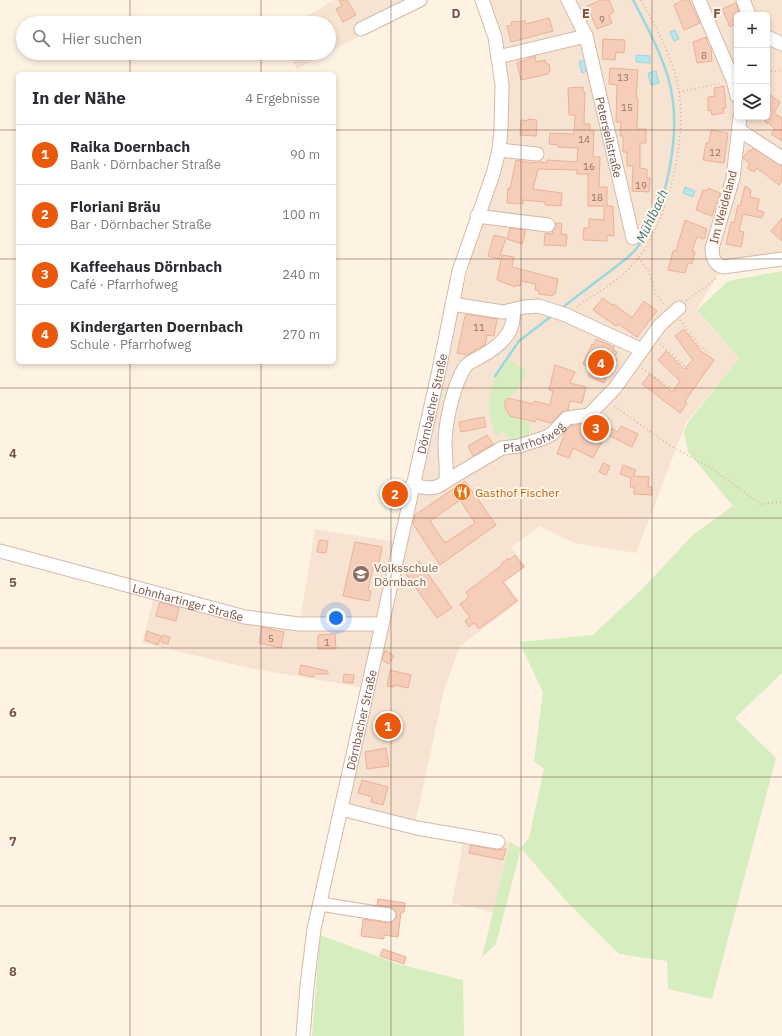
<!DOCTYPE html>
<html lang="de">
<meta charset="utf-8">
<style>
body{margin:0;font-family:"IBM Plex Sans",sans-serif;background:#f2f2f3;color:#2b2b33}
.controls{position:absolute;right:12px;top:12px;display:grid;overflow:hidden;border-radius:6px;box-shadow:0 2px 6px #0003}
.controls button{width:36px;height:36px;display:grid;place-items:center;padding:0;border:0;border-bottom:1px solid #e1e1e2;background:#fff;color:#2b2b33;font:20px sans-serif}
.you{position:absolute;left:336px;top:618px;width:14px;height:14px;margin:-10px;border:3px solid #fff;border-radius:50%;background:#1a73e8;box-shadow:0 0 0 6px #1a73e833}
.badge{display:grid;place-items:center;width:26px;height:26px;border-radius:50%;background:#ea580c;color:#fff;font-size:13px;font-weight:700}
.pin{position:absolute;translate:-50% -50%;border:2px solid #fff;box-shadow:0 1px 4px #0006}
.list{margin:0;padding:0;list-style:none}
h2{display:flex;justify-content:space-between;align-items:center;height:52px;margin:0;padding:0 16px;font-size:17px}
h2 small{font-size:13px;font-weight:400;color:#7c7c81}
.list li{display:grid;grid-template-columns:26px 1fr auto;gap:12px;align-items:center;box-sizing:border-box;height:60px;padding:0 16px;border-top:1px solid #e1e1e2}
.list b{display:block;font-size:15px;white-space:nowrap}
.list p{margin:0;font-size:13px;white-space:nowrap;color:#7c7c81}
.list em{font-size:13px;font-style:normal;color:#7c7c81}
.icon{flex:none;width:22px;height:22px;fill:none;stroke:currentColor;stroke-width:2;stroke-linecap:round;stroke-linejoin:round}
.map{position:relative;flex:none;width:782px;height:1036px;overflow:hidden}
.search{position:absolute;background:#fff;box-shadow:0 2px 6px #0003;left:16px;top:16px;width:320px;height:44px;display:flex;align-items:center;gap:10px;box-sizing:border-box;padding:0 14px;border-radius:22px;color:#7c7c81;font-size:15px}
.panel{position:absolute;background:#fff;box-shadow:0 2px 6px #0003;left:16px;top:72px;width:320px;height:292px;border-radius:6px}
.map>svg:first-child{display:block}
.residential{fill:#f7e3d1;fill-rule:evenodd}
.green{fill:#d6edc0}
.water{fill:#b6e6ea;stroke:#9bd7dd}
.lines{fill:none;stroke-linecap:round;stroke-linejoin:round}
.stream{stroke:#9bd7dd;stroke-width:2.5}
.building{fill:#f6cdb8;stroke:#eab197;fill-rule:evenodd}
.minor-casing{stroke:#d3baab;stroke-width:15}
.path{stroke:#dbaf9b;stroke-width:1.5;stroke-dasharray:1 3;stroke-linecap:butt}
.minor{stroke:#fff;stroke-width:13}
.grid{fill:none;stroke:#795546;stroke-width:1;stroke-opacity:0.55}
.labels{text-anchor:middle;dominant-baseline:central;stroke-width:4;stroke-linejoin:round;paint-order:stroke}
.number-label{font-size:10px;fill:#987362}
.street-label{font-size:12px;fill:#795546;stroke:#fff6ec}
.food-label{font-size:12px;fill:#c56008;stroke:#fff6ec;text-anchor:start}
.education-label{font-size:12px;fill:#785e54;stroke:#fff6ec;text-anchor:start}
.water-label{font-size:13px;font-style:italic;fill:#397980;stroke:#fff6ec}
.grid-label{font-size:13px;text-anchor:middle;font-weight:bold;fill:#795546;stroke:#fff6ec;stroke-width:4;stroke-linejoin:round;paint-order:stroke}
</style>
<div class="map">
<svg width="782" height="1036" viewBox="0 0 782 1036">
<rect width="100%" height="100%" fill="#fef2e3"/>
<!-- residential -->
<path class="residential" d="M334,0H428L329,52V23H296Z
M489,0H782V266L718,275L696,310L739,358L686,423L636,553L574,543L540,526L511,547L526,566L505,582L520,601L460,646L444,690L415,824L346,808L370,698L360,687L249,668L142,643L154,596L299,628L315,529L403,543L470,261L505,156L508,126V87L504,51ZM737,15H767V117H737Z
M289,53H327L297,69Z
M465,833L510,842L493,912L452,903Z"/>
<!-- green -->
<path class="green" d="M782,271V673L735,718L776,758L712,999L668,989L667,961L619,954L566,901L521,848L496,944L482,957L510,842L521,848L529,838L544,769L534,761L543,692L519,642L593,635L642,589L694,534L733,506L688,452L684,431L689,421L739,358L697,310L728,281Z
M508,358L527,372L516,392L505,401C504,417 519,419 531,423L528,438L518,443L509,440L504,432L496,436L489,414V400L495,376Z
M320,935L398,964L463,980L464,1036H312Z"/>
<!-- water -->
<path class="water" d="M675,30L679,39L674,41L670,32Z
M636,55L650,56V63L636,62Z
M584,60L587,71L582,73L579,62Z
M656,71L659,83L651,85L648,73Z
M685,187L695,191L693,197L683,193Z"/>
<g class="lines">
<!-- stream -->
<path class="stream" d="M562,308C576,297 590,286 605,275C616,266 628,259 637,248C669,206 683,127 668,77C660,51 646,24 633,0
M495,376L519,341L553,315"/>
</g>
<!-- building -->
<path class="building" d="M339,0H347L356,15L343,22L336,9L342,6Z
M601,0H609L614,12L609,15L612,23L597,29L587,6Z
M683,0H689L700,23L684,30L674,5Z
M736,3L740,15H737V23L730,27L722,9Z
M549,18L553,31L511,42L507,26L512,25L511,22L525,21L526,24Z
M706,37L708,45L711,48L712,61L697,63L693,42Z
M603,39L625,40L624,53L616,52L615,60L602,59Z
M535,56L536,62L545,60L546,64H549L550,71L548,72V74L521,80L517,63Z
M610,68L638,70L636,97L638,98L637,129H646V143H640V168L647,169V178H650L649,192L632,191L633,166H627V152H623V136H620L621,122H616L617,85L609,84Z
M724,86L726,108H723L724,113L712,115L711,110L708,111V97L715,96L714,88Z
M583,87V92H585L584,124H590V131H594L593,157H600L599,187H607V206H613L614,236L607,235V241L583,240L584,228H589V219L604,220V206H588V174H577V170L538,169L533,189L562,193L561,206L545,205V202L523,200V204L507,203L508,188L510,189L516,160L530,163L539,162L547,163V160L577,162L578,148L558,147V145L549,144L550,133L574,134L575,115H569L568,88Z
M767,93L780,102L774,113L782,118V141L771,134L775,129L768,123L767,124L764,119L767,117Z
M528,119L537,120L536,136L520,135L521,120L527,121Z
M711,130L728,133L724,163L703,160L706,143H709Z
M753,148L782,166V181L779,185L757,168L754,172L747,168L750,164L743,158L749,150L751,151Z
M745,186L751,190L750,197L759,199L757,210L764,212L762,218L743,214L739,231L744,232L741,247L726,244L731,222L734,223L738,205L740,206Z
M708,188L720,193L712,216L696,210L703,190L707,191Z
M782,218V241L771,231Z
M685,220L707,229L704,239L697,237L692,251L695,252L692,264L688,263L685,273L668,270L673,251H676Z
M556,223L562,224L561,234L567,235L566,246L544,245L545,233L552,234Z
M510,228L526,230L522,244L507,239Z
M494,235L506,238L499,259L488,256Z
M502,255L514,257L512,267L558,279L555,294H553L552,296L539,294V291L535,290L536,284L521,281L520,286L516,285L515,287L497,280Z
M603,298L612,305L614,304L632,318L644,301L657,311L637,337L618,324L616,326L593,310Z
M467,314L497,319L494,336L487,335L485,345L467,355L457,353L465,316Z
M684,329L701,351L714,360L685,401L687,403L680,413L642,384L650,374L672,392L680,381L658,360L666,351L684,369L693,360L675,336Z
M596,339L614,347L613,350L617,352L614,358L617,359L614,366L611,365L604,383L588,376L592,368L583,364L592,344L594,345Z
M555,365L575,372L570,383L586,387L582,403L570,401L568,410L561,413L551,423L536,419L535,422L510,416L505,408V401L508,398L533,404L534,401L550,405L553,391L549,390Z
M484,417L486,427L461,432L459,422Z
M596,420L618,432L621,426L638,434L632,447L606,434L593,458L573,448L569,458L557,454L565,432L571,426L581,424L592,428Z
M487,435L493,444L473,456L468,446Z
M603,463L610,466L606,475L599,472Z
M623,465L636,470L633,476L649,477L648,487H652V495L634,494V487H630L631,478L620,474Z
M465,481L496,525L440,565L413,524L415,515ZM460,500L475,523L445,543L430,521Z
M390,485L404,489L401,503L386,499Z
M319,540L328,541L326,553L317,552Z
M355,542L382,547L379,564L374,563L368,590L371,591L369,601L343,596Z
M515,555L524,567L503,582L517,601L479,629L474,623L469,627L465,621L470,617L460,604L469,597L466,592L502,565L501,564L508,558L509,560Z
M419,561L452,608L437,618L404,571Z
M160,602L179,608L176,621L156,616Z
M262,627L284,632L281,648L259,643Z
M147,631L161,636L158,645L145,640Z
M335,634L336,649H318V635Z
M163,635L170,637L168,644L161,642Z
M385,650L394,656L389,664L382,660Z
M301,665L328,671V674H314L313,677L299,674Z
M390,670L411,675L408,688L394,685V687L387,686Z
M344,674L354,675L353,683L343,682Z
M383,713L398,717L393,738L379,735Z
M386,748L389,766L367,769L365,752Z
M362,780L388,787L383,805L371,802L372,797L358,793Z
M471,845L497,850L506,849L503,860L469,853Z
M378,899L405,903L404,912H401L398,937L384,935V939L361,936L363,919L388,923L392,922L397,917L394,909L377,905Z
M383,949L406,957L404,964L380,956Z"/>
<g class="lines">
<defs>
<g id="minor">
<path id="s1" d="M568,0L586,36L633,238"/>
<path d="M699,0L733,80L737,96"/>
<path d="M743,0L749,15"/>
<path d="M361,29L420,0"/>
<path d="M767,37L782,44"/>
<path d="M498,57L586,36"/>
<path d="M740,117L733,178L712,248C712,257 714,264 723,267L782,259"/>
<path d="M739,130L782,158"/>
<path d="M499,150L537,154"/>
<path d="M477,216L548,225"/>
<path d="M452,304L503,312L524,307L539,306L566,315L642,350"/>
<path d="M446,481C447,467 445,455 445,441C446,420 453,386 465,367C467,363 475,360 480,357C497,348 516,333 513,311"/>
<path id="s2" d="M412,485C426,488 435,491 446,481L502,448L519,446L544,438L552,434L567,418L589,415L615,388L660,325L679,308"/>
<path id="s3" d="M0,551L245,617L299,624H381"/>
<path d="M341,809L417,828L498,842"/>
<path d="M320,904L389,915"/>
<path id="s4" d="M303,1036L307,986L314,929L439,370L459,271L493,174L499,150L501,129L502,85L495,37L482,0"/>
</g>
</defs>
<!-- minor casing -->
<use href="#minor" class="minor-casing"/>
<!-- path -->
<path class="path" d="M767,72L782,70
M679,92L722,83
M638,258L648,270L656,294L665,306
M686,301L718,277
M577,307C596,293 619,281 635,262C667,225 687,141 679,92C674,59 657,30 641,0
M680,320L700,346L709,353
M660,344L689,370
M642,368L677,392
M614,406L669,445L711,468L760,504L782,502"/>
<!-- minor -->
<use href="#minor" class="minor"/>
</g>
<!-- grid -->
<path class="grid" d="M130,0V23M261,0V23M391,0V1036M521,0V1036M652,0V1036M130,53V74M261,53V74M0,130H18M334,130H782M0,259H18M334,259H782M130,362V1036M261,362V1036M0,388H782M0,518H782M0,648H782M0,777H782M0,906H782"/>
<!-- icons -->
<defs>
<symbol id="restaurant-disc" viewBox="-11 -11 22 22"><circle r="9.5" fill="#e8710a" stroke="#fff6ec"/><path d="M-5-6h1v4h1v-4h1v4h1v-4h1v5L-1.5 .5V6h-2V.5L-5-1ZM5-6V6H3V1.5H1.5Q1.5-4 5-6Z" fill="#fff"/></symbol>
<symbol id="school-disc" viewBox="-11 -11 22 22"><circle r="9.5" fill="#8d6e63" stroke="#fff6ec"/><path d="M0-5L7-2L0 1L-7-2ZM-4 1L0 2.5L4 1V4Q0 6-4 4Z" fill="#fff"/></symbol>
</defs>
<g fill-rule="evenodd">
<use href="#restaurant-disc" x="452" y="482" width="20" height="20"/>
<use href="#school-disc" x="351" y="564" width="20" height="20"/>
</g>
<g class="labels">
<!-- number labels -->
<g class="number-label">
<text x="602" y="19">9</text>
<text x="704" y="55">8</text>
<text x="623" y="77">13</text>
<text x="627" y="107">15</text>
<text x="584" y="139">14</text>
<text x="715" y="152">12</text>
<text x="589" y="166">16</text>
<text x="641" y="185">19</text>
<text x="597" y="197">18</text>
<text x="479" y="327">11</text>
<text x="271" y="638">5</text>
<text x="327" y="642">1</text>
</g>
<!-- street labels -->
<g class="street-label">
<text stroke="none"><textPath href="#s1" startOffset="144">Peterseilstraße</textPath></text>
<text transform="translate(723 207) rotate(-75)">Im Weideland</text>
<text stroke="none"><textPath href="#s4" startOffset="646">Dörnbacher Straße</textPath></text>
<text stroke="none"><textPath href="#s2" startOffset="135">Pfarrhofweg</textPath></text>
<text stroke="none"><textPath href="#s3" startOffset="195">Lohnhartinger Straße</textPath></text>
<text stroke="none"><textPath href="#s4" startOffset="322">Dörnbacher Straße</textPath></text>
</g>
<!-- food labels -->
<g class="food-label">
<text x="475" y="492">Gasthof Fischer</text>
</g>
<!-- education labels -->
<g class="education-label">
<text x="374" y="567">Volksschule<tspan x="374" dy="14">Dörnbach</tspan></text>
</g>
<!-- water labels -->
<g class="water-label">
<text transform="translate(652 216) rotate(-65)">Mühlbach</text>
</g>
</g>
<g class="grid-label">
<text x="456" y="18">D</text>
<text x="586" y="18">E</text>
<text x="717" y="18">F</text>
<text x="13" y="458">4</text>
<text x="13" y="587">5</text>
<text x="13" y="717">6</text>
<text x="13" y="846">7</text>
<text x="13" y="976">8</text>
</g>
</svg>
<div class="controls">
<button>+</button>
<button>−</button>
<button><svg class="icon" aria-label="layers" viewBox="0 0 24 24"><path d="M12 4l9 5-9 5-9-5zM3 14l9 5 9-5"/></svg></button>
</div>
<div class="you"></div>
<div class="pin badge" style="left:388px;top:726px">1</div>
<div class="pin badge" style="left:395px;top:494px">2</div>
<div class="pin badge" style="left:596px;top:428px">3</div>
<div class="pin badge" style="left:601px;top:363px">4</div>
<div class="search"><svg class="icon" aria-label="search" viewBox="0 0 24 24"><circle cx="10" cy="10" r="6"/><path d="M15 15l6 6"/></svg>Hier suchen</div>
<section class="panel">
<h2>In der Nähe<small>4 Ergebnisse</small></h2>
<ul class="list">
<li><span class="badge">1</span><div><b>Raika Doernbach</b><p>Bank · Dörnbacher Straße</p></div><em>90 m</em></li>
<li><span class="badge">2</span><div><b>Floriani Bräu</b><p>Bar · Dörnbacher Straße</p></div><em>100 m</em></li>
<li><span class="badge">3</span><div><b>Kaffeehaus Dörnbach</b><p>Café · Pfarrhofweg</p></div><em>240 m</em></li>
<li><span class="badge">4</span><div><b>Kindergarten Doernbach</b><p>Schule · Pfarrhofweg</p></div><em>270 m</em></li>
</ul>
</section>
</div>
